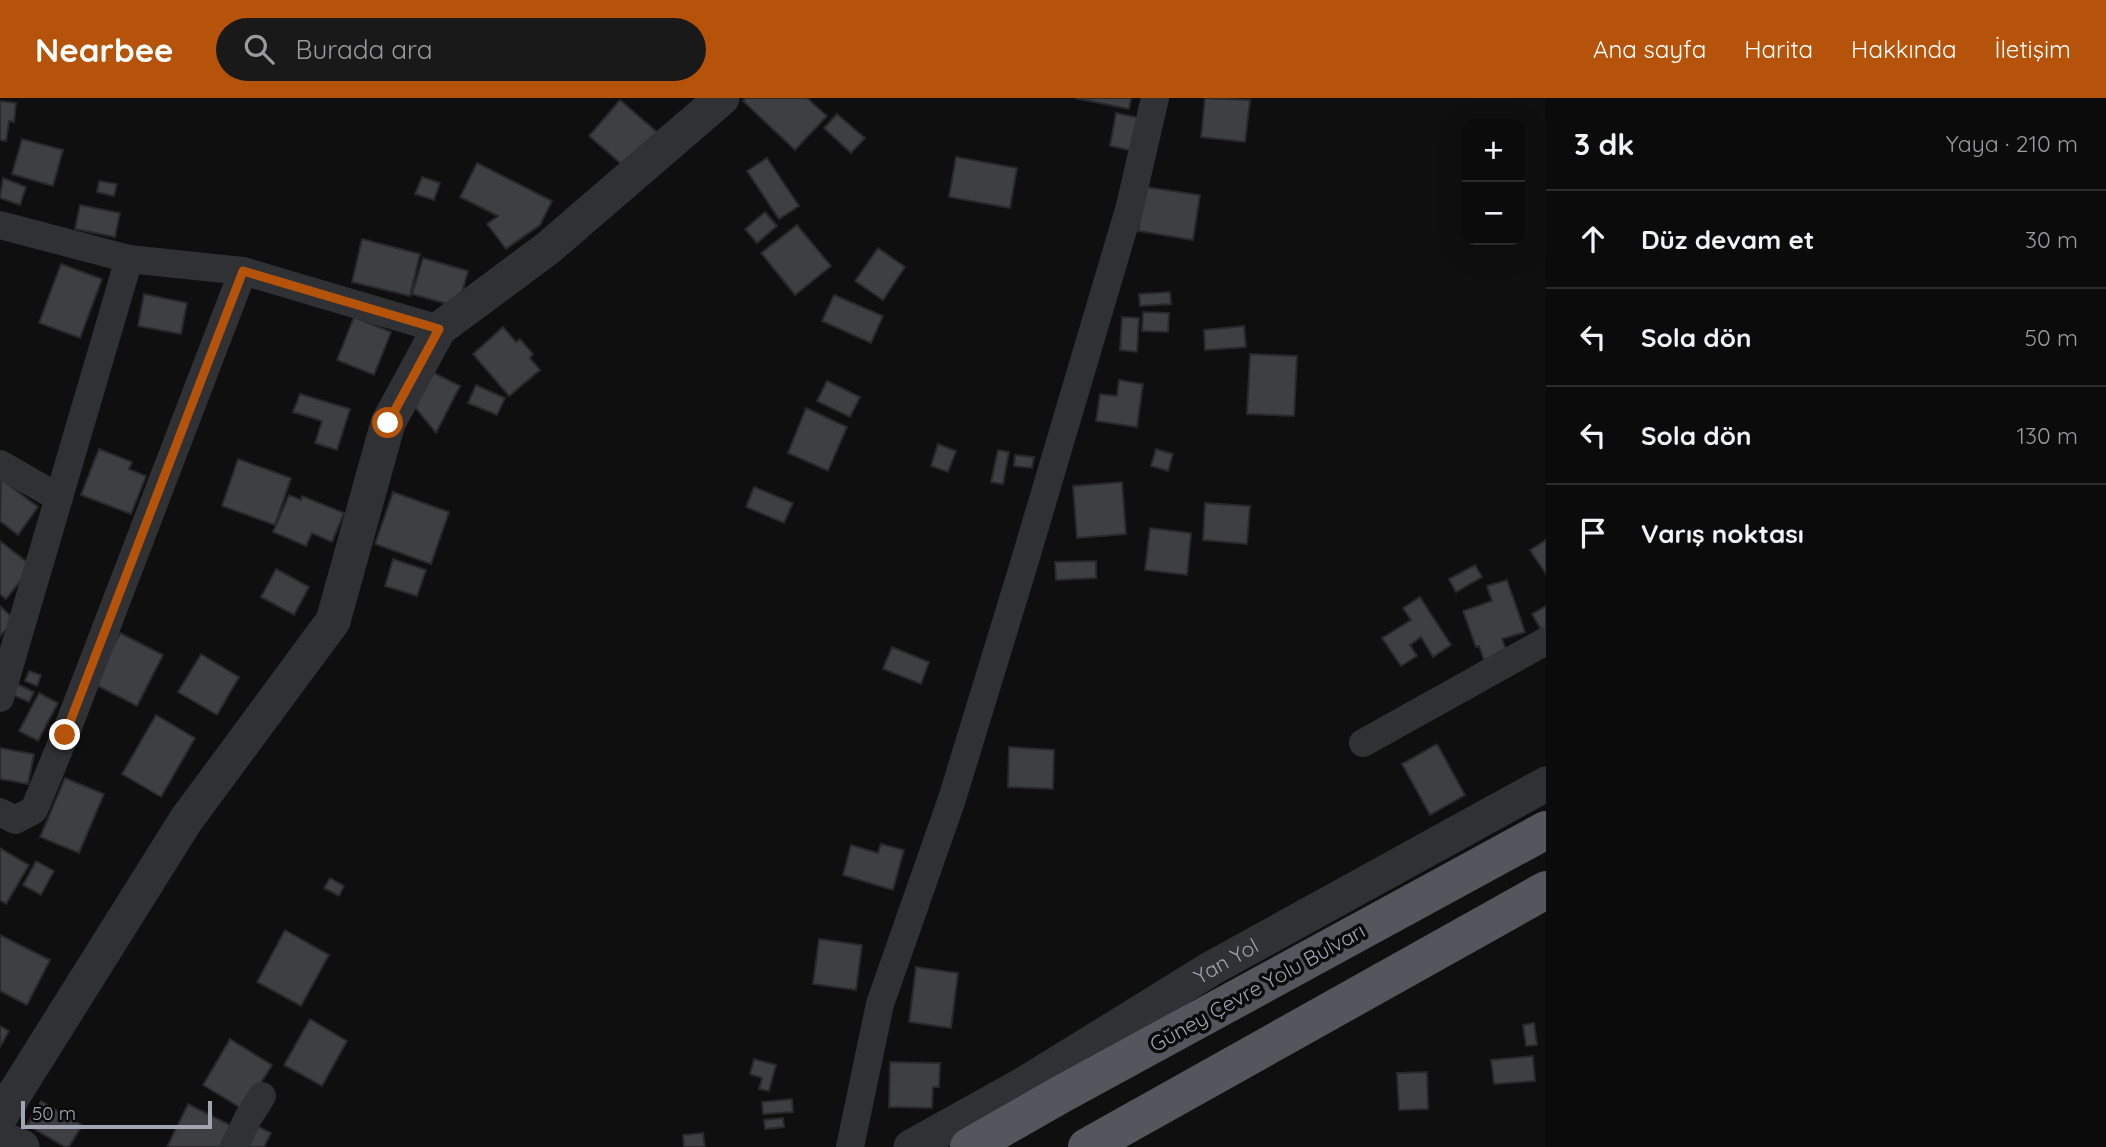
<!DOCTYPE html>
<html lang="tr">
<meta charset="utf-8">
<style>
body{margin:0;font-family:Quicksand,sans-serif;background:#19191a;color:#f1f3f6}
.controls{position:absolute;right:21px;top:21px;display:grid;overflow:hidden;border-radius:14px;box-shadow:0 7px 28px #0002}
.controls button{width:63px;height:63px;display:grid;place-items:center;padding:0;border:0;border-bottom:2px solid #2b2b2d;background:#0b0b0c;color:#f1f3f6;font:35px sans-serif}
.scale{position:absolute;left:21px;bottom:18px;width:191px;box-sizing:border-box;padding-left:7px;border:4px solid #a1a5b1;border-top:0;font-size:19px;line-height:24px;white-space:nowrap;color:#a1a5b1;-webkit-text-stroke:5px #0a0a0b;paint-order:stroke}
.stop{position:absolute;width:21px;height:21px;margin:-16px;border:5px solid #b45309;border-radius:50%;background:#fff}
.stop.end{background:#b45309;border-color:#fff;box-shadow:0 2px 7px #0008}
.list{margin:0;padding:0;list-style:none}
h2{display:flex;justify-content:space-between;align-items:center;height:91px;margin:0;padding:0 28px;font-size:30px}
h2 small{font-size:23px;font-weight:400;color:#9a9b9d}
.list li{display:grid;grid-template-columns:46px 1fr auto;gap:21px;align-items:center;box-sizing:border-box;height:98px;padding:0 28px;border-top:2px solid #2b2b2d}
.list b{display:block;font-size:26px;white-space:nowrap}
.list em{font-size:23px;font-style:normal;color:#9a9b9d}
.icon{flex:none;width:38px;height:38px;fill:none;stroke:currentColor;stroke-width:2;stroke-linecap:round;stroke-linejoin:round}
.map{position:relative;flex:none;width:1546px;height:1049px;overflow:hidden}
header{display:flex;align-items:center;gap:42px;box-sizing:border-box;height:98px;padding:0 35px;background:#b45309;color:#fff}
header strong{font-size:33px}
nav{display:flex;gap:38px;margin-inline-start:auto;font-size:24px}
.search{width:490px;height:63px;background:#19191a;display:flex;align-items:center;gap:18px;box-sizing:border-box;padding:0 24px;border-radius:38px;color:#9a9b9d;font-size:26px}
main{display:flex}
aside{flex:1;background:#0b0b0c}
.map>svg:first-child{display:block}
.building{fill:#3e3f43;stroke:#29292c;stroke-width:2}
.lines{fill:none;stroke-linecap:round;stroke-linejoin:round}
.minor{stroke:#303135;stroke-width:28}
.tertiary{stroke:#303135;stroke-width:35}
.trunk{stroke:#55565d;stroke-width:38}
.route{stroke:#b45309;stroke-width:9}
.labels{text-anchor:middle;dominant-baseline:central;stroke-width:7;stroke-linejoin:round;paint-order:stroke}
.street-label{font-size:21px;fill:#a1a5b1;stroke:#0a0a0b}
</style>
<header>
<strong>Nearbee</strong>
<div class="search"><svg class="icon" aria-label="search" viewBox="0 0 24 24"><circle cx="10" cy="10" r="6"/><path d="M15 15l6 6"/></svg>Burada ara</div>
<nav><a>Ana sayfa</a><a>Harita</a><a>Hakkında</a><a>İletişim</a></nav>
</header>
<main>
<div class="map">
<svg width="1546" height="1049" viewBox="0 0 1546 1049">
<rect width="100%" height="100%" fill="#0f0f10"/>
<!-- building -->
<path class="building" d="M746,0H807L827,18L795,52L743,3Z
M1075,0H1131L1129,11Z
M1205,0L1250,2L1245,44L1201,39Z
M620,2L657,34L626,70L589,38Z
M0,3L16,5L14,24L9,23L6,43L0,42Z
M1116,15L1140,20L1134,53L1110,48Z
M837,16L865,40L851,55L824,30Z
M22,41L63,52L53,88L12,76Z
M956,59L1017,70L1010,110L949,99Z
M767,60L799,108L779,121L747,73Z
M477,65L552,103L540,127L506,151L487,126L498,118L460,99Z
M422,79L440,85L434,102L415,96Z
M3,80L26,89L20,107L0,100Z
M99,83L117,86L114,98L97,94Z
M1146,89L1200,97L1193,142L1138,133Z
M80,107L120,115L115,139L75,131Z
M765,114L777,128L757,145L745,131Z
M797,127L831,168L795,197L761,155Z
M362,141L420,156L410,198L352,184Z
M878,150L905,169L883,202L855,183Z
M423,160L468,173L458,209L412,196Z
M61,166L102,181L80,240L39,225Z
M1170,194L1171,206L1140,208L1139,196Z
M144,196L187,205L181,236L138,228Z
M834,197L883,218L871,245L822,223Z
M1143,214L1169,215L1168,234L1142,233Z
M354,219L391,234L374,277L337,262Z
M1122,219L1139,220L1137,254L1120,252Z
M1244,228L1246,249L1205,252L1204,232Z
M503,229L516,244L520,241L533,256L530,260L540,272L509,298L473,256Z
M1250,256L1297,258L1294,318L1247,316Z
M432,274L460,288L436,335L414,308Z
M1119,282L1143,286L1137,329L1096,323L1100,296L1117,298Z
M827,283L860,299L850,319L817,303Z
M476,287L505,300L497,317L468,305Z
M300,296L350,311L337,352L315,345L322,323L293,314Z
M806,310L847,329L828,373L788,355Z
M938,346L956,353L948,374L931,368Z
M99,351L132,364L129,371L146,378L131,416L81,397Z
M1156,351L1173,356L1168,373L1151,368Z
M998,352L1009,354L1003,386L991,384Z
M1015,357L1034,359L1032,370L1014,368Z
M238,361L291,380L275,427L222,408Z
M1,381L38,409L18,437L0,423Z
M1122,384L1126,436L1077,440L1073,388Z
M754,389L793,405L784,425L746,409Z
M393,394L449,414L431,466L375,446Z
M289,397L301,402L302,398L344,415L332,444L312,435L306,448L273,434Z
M1205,405L1250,408L1247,446L1203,442Z
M1150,430L1191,435L1187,477L1145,472Z
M1546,442V476L1530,452Z
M0,443L32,468L6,501L0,496Z
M393,461L426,472L417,498L385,488Z
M1096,463V480L1056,482L1055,464Z
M1475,467L1482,479L1456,494L1449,481Z
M276,471L309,489L294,517L261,499Z
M1507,482L1525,534L1502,541L1507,554L1484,562L1479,548L1476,549L1463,513L1492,503L1487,488Z
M1420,499L1451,547L1433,559L1421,539L1410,547L1417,558L1401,568L1382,540L1411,522L1403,510Z
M0,508L15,522L0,538Z
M1546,508V531L1542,533L1532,516Z
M120,535L163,557L137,608L94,586Z
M892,549L929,564L921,586L883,571Z
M201,556L239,579L217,617L178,594Z
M29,573L41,577L37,588L25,583Z
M17,586L34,594L29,604L13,597Z
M39,595L58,605L38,643L19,633Z
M156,617L195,640L161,699L122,676Z
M1437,646L1465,697L1430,717L1402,666Z
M1009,649L1054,652L1053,691L1008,689Z
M0,650L34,656L28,686L0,681Z
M65,680L104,696L79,755L40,739Z
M881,746L904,752L893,792L843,777L851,747L878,755Z
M0,750L29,767L6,806L0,802Z
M36,763L54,773L41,797L23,787Z
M330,780L344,788L339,798L324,790Z
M285,832L329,857L301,908L257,884Z
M0,837L50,862L27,907L0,893Z
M819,841L862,847L856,892L813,886Z
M916,869L958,875L951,930L909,924Z
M310,921L347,943L322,988L284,967Z
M1534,925L1537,947L1526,948L1523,927Z
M0,928L9,933L0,949Z
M230,941L272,967L244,1012L203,987Z
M1533,958L1535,983L1494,986L1491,962Z
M754,961L776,967L769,993L759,991L762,980L750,976Z
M890,964L940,965L939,989H933L932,1010L889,1009Z
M1427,974L1428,1011L1399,1012L1397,975Z
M792,1001L793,1014L763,1016L762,1004Z
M41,1003L82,1027L69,1049H65L27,1027Z
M188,1006L232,1028L221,1049H167Z
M783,1020L784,1029L765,1031L764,1022Z
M255,1027L271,1035L264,1049H244Z
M703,1035L705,1049H684L683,1037Z"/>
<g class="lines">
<!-- minor -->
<path class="minor" d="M0,127L129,161L243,173L439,231
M0,366L59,400
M0,600L129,161
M1363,645L1546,543
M0,714L15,722L34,712L65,637L243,173
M234,1049L248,1020L262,998
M850,1049L880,906L952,701L1023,469L1130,108L1155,0"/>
<!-- tertiary -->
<g class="tertiary">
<path d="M0,1019L186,722L333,523L388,325L439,231L548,150L722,0"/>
<path d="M0,1040L22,1049"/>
<path id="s1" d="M911,1049L1026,985L1212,870L1546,686"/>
</g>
<!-- trunk -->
<path class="trunk" d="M969,1049L1058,998L1546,732
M1087,1049L1546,792"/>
</g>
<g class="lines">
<!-- route -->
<path class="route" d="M65,637L243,173L439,231L388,325"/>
</g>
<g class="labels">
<!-- street labels -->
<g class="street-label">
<text stroke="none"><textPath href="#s1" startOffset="366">Yan Yol</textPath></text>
<text transform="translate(1257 889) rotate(-29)">Güney Çevre Yolu Bulvarı</text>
</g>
</g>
</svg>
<div class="controls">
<button>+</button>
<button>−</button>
</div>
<div class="scale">50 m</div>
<div class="stop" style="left:388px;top:325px"></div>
<div class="stop end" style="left:65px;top:637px"></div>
</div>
<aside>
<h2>3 dk<small>Yaya · 210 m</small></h2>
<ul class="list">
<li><svg class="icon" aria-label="ahead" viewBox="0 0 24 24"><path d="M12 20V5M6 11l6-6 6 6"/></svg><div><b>Düz devam et</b></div><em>30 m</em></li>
<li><svg class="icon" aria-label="left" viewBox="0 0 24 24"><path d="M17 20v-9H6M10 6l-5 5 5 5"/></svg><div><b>Sola dön</b></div><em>50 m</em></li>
<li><svg class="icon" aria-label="left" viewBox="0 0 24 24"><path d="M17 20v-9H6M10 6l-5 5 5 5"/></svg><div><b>Sola dön</b></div><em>130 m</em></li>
<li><svg class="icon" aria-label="arrive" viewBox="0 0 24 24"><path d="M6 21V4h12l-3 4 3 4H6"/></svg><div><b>Varış noktası</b></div></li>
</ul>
</aside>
</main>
